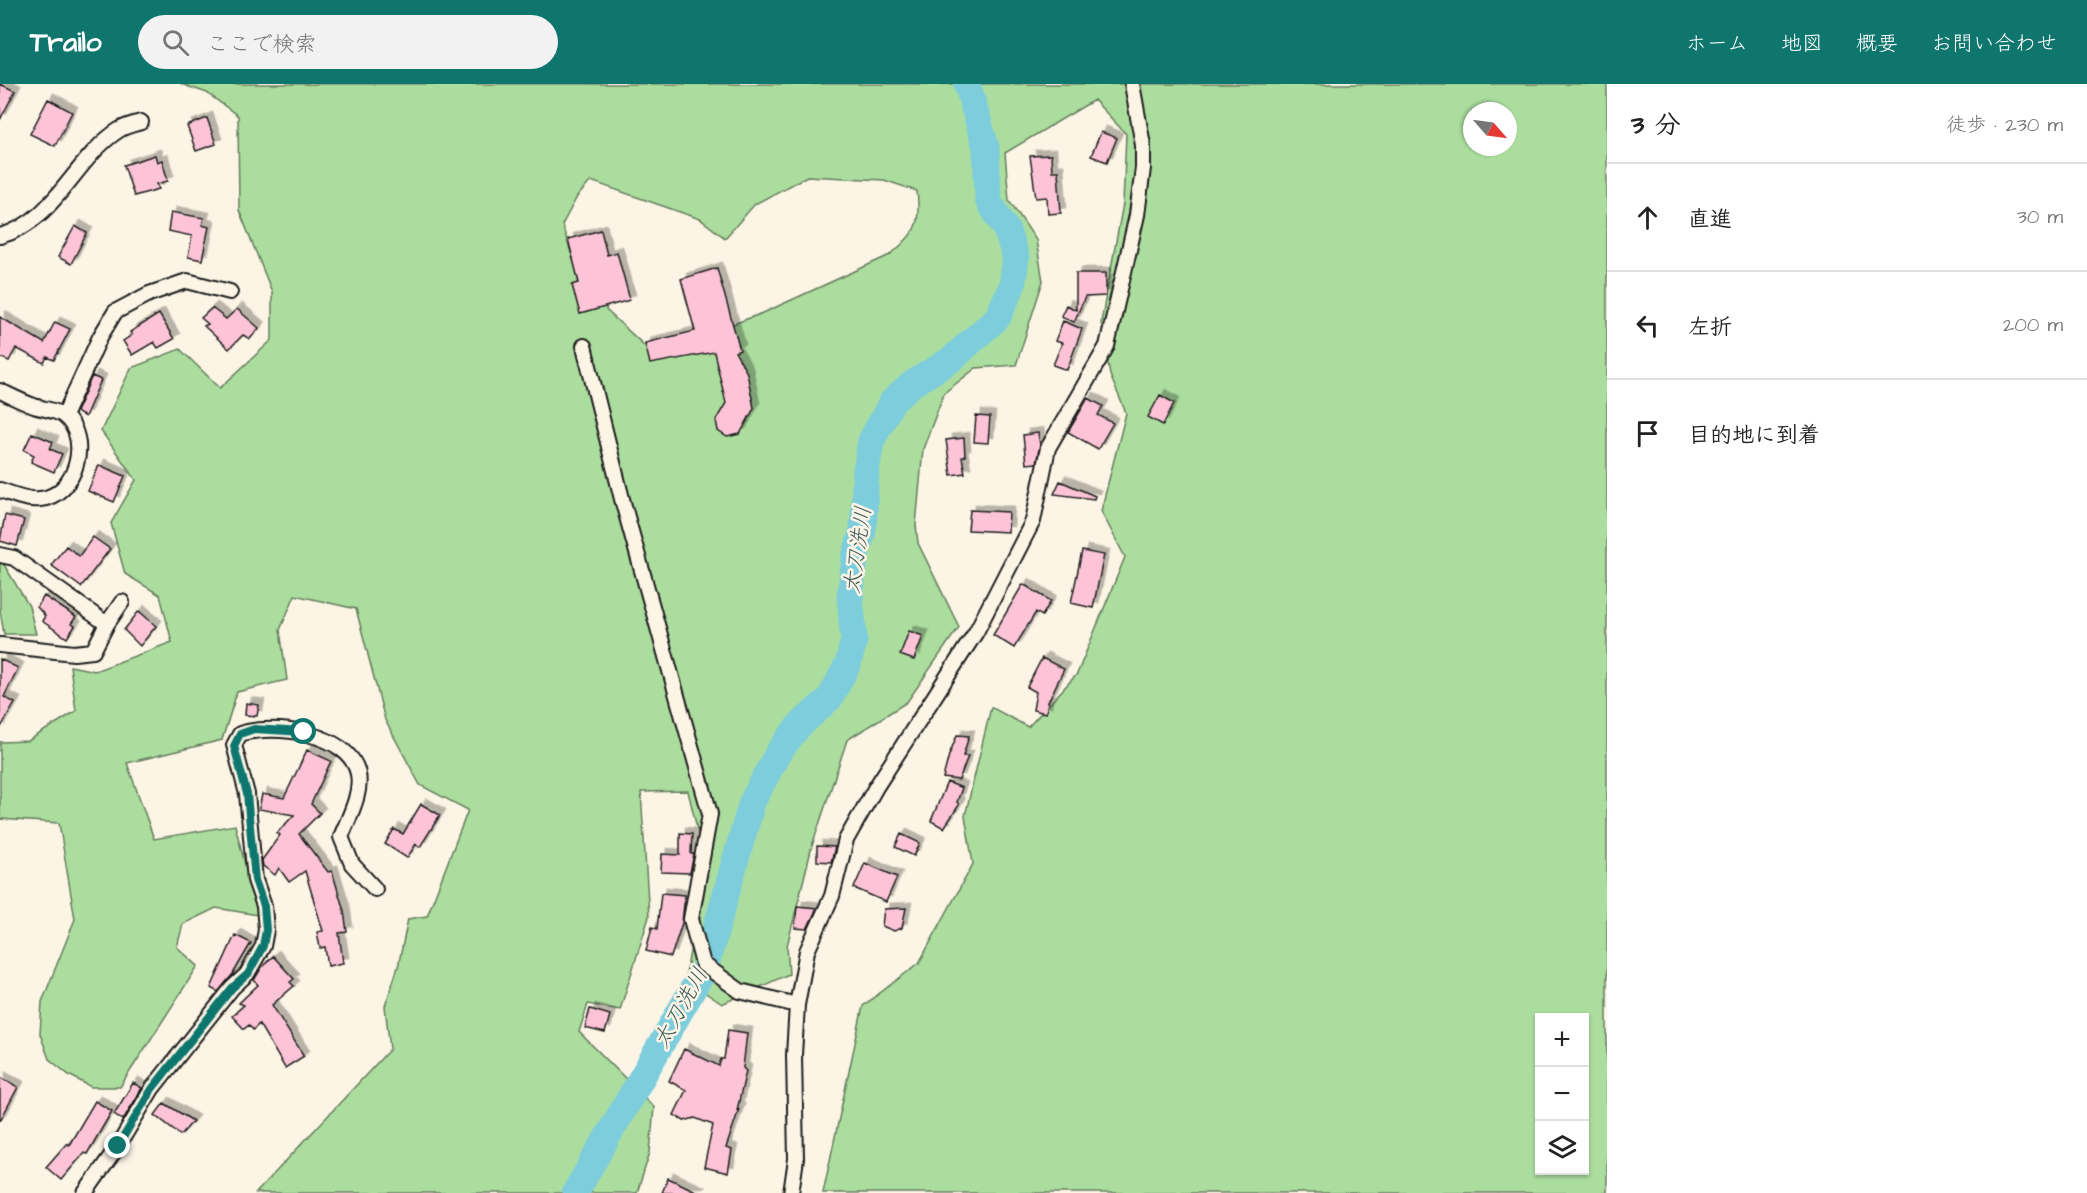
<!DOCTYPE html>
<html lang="ja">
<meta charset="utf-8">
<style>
body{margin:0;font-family:"Architects Daughter","Klee One",sans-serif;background:#f2f2f2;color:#222}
.controls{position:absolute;right:18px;bottom:18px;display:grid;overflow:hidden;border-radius:0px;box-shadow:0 2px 4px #0004}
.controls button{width:54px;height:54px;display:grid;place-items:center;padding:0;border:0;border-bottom:2px solid #e0e0e0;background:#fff;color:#222;font:30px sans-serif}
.compass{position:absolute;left:1463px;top:18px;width:54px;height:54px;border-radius:50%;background:#fff;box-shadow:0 2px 4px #0004;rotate:118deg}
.stop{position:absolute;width:18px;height:18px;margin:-14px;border:4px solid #0f766e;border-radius:50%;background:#fff}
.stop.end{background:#0f766e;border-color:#fff;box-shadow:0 2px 6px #0008}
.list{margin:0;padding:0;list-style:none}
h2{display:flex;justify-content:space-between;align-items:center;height:78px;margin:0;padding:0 24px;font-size:26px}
h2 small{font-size:20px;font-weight:400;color:#767676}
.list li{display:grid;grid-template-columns:39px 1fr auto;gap:18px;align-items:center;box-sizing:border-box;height:108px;padding:0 24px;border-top:2px solid #e0e0e0}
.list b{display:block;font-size:22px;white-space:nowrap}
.list em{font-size:20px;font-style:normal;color:#767676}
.icon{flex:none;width:33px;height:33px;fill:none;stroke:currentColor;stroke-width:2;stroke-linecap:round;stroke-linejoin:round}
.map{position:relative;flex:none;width:1607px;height:1109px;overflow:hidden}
header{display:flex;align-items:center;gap:36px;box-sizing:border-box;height:84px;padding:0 30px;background:#0f766e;color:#fff}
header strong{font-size:28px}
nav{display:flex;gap:33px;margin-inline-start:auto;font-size:21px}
.search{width:420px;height:54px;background:#f2f2f2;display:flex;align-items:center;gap:15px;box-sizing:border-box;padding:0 21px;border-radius:33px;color:#767676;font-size:22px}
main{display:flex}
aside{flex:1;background:#fff}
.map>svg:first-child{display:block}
.green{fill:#abdd9e;stroke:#647c5d;stroke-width:1.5;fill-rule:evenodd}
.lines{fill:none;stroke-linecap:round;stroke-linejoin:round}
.river{stroke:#7ecddc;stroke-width:27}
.building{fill:#fdc4d7;stroke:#1c1c1c;stroke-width:1.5;filter:url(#shadow)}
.minor-casing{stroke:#1c1c1c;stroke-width:18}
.minor{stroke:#fcf5e5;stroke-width:14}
.route{stroke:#0f766e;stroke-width:8}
.labels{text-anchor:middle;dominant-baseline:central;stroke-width:5;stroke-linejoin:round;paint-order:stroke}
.water-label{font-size:22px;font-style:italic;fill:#3e5a5f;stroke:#fcf5e5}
</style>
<header>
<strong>Trailo</strong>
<div class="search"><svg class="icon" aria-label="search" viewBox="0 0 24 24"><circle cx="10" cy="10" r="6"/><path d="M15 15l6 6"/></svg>ここで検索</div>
<nav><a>ホーム</a><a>地図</a><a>概要</a><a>お問い合わせ</a></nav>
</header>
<main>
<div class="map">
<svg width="1607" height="1109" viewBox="0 0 1607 1109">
<defs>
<filter id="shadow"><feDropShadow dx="5.5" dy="-5.5" stdDeviation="0" flood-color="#0004"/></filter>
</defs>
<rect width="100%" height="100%" fill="#fcf5e5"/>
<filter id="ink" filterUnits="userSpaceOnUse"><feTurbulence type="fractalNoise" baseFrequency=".0167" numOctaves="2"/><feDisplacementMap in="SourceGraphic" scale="12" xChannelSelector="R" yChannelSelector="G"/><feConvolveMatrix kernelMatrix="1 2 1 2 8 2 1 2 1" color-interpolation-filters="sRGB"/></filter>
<g filter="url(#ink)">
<!-- green -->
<path class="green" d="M181,0H1607V1109H823L863,922L919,879L973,780L965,732L991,623L1028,643L1077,590L1125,473L1101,427L1126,329L1110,291L1101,238L1123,120L1126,50L1094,16L1005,69L1009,116L1036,156L1043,197L1016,281L976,284L944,309L923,365L916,441L918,459L959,543L907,618L847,656L812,762L787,862L789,890L722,920L685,895L701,807L700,757L688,707L641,708L649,833L620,926L588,920L579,948L654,1023L650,1068L637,1109H256L390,965L385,922L398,883L408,835L427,832L468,726L420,701L385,636L356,525L295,511L280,546L287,596L237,608L222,656L127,679L154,755L235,741L258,831L216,824L183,840L177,863L198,882L120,1003H91L69,991L49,975L40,950L42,918L75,835L59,739L0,735V658L28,657L76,627L70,582L95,587L172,558L160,511L125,490L111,439L136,396L101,347L131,284L180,265L220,304L272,256V208L239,126L238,32L207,9ZM1472,27H1508V63H1472ZM807,92L884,96L917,107C921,141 916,149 890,171L763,229L717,246L658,274L606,226L612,199L574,178L562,141L577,113L591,97L700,135L725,154L755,120ZM1540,934H1584V1086H1540Z
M0,479H3L29,522L36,550H4L0,527Z"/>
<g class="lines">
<!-- river -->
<path class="river" d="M575,1109L705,884L752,718L778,669L798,643L830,614L848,580L854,556L850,513L855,473L863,446L866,387L871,357L892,318L912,300L952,275L998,233L1012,202L1016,174L1006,145L988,116L986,63L967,0"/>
</g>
<!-- building -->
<path class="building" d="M0,0L15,7L0,36Z
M48,15L72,28L55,62L30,50Z
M207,34L216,60L196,67L187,42Z
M1101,48L1117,54L1107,78L1091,72Z
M155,71L157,78L162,76L168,97L157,100L159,105L134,112L124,81Z
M1051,71L1052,87H1058L1061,129L1048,130L1047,113L1036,114L1030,72Z
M171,128L204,134L202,141L209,143L202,176L188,173L192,152L168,147Z
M75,142L87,149L71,180L58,173Z
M601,146L607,171L617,168L630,216L580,230L572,201L579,199L568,155Z
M717,184L740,266L735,268L747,289L754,324L740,350L727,353L718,347L716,336L726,319L714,268L650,280L645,259L695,247L681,195Z
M1076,189H1106V212L1085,213L1074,238L1061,232L1066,221L1076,226Z
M212,224L226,235L237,225L259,244L250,255L243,251L229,265L204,242L208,240L201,234Z
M159,230L174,255L158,264L154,258L132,271L123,257L132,251L130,248Z
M0,233L44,259L55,238L70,245L54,276L47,273L44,279L16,264L9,277L0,273Z
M1063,237L1082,245L1067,286L1053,281L1062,259L1055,257Z
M92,292L101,296L85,333L76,328Z
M1160,311L1174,319L1163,341L1148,333Z
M1088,314L1103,322L1098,331L1113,339L1098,365L1068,348Z
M976,332L990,333L988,359L974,358Z
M32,349L53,358L50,365L62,370L54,388L31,378L34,371L24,366Z
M1038,349L1040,361L1036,379L1026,380L1023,351Z
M964,354L965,372L962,373L965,389L951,391L946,356Z
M99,381L125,392L114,418L88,407Z
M1060,397L1095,412L1094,415L1054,410Z
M970,426L1009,428L1008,448L968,446Z
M5,431L24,436L17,462L0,457Z
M93,453L110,465L81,503L51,481L66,462L79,472Z
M1082,467L1104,471L1093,524L1071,519Z
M1023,500L1051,517L1042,532L1036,528L1014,564L993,551Z
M44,512L76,533L71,540L75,542L67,554L42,537L45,532L37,523Z
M139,527L156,542L140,562L124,546Z
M909,547L923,552L914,576L900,571Z
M1042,574L1064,585L1048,618L1046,629L1033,626L1036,608L1027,603Z
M0,575L18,584L4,613L15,619L0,645Z
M246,619L259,621L257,632L245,631Z
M957,651L969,652L963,672H968L959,696L943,694L949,671Z
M307,666L331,677L311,720L320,729L299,750L328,788L332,787L344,827L347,848L339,849L343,879L328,882L325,863L320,864L317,848L323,847L305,787L289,798L279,784L275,791L263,782L262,776L280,751L277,749L294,731L259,725L262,710L284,714Z
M947,698L962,704L957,718L959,721L944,744L931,737Z
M421,720L440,731L420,763L416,760L407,774L385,760L394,745L403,750Z
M680,749L692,750L691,770H694L690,789L661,788L662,770L680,771Z
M901,750L920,759L914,772L895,763Z
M817,762L835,763L831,778L817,777Z
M865,779L897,793L886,818L854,804Z
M661,809L685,811L682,839L671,873L646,867L652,843L657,845Z
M797,822L817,824L807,845L795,844Z
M906,824L902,844L894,847L882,842L884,825Z
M235,851L251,859L233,890L218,908L211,904Z
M273,872L294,895L290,898L294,902L272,921L304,972L285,984L259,940L253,946L249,941L244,945L232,932L244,921L239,919L258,901L254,896L262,883Z
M590,925L610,931L605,949L585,944Z
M728,946L747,949L743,984L746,987L737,1026L739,1025L726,1064L732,1066L728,1089L704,1083L713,1041L695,1034L684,1037L674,1031L686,1006L669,997L684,965L719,982L721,975H724Z
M0,993L18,1003L0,1037Z
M133,999L142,1004L123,1036L114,1030Z
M95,1017L112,1027L87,1070L84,1069L61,1096L46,1083L67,1059L69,1061Z
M164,1019L193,1037L181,1051L155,1031Z
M668,1094L700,1109H662Z"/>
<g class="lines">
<defs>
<path id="minor" d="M0,152C55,138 74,75 119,46C125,42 134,40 141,38
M584,262L622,415L710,730L691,835L703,880L740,907L797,921
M0,307C11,312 22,318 34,322C42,325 57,326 64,332C92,354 76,412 40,415C27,417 13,410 0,406
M64,332L100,253L115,228L149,210L187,197L230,208
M0,471L14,474L107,540L93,567L74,569L0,561
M107,540L122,518
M85,1109L118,1062L152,1005L232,904L247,890L263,862L266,846L264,822L255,796L247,710L234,661L240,650C272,639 350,648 358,690C362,710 348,735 341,753L352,780L375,805
M791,1109L796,1075L794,971L797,921L807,867L832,812L846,756L876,703L976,548L1033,437L1048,364L1107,262L1137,131L1143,84V61L1132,0"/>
</defs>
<!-- minor casing -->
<use href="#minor" class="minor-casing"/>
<!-- minor -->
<use href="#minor" class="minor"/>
</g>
</g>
<g class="lines" filter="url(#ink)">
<!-- route -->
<path class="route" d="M118,1062L152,1005L232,904L248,890L263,862L266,846L264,822L255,796L247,710L234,662L240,650L254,645L304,648"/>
</g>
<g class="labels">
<!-- water labels -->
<g class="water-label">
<text transform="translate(858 466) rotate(-82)">太刀洗川</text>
<text transform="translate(681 924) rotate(-61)">太刀洗川</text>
</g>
</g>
</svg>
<div class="controls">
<button>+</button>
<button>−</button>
<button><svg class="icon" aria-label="layers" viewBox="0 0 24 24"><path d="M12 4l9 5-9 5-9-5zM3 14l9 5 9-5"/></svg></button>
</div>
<svg class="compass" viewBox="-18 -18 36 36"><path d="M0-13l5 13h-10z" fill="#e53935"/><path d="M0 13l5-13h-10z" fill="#767676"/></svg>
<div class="stop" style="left:304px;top:648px"></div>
<div class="stop end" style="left:118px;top:1062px"></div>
</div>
<aside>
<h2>3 分<small>徒歩 · 230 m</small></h2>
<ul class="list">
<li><svg class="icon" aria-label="ahead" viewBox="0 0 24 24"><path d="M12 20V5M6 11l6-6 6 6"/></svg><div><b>直進</b></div><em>30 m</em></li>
<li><svg class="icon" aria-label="left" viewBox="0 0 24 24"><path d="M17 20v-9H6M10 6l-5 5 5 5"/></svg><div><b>左折</b></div><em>200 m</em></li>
<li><svg class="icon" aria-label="arrive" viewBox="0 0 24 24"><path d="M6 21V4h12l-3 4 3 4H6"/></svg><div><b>目的地に到着</b></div></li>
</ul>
</aside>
</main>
